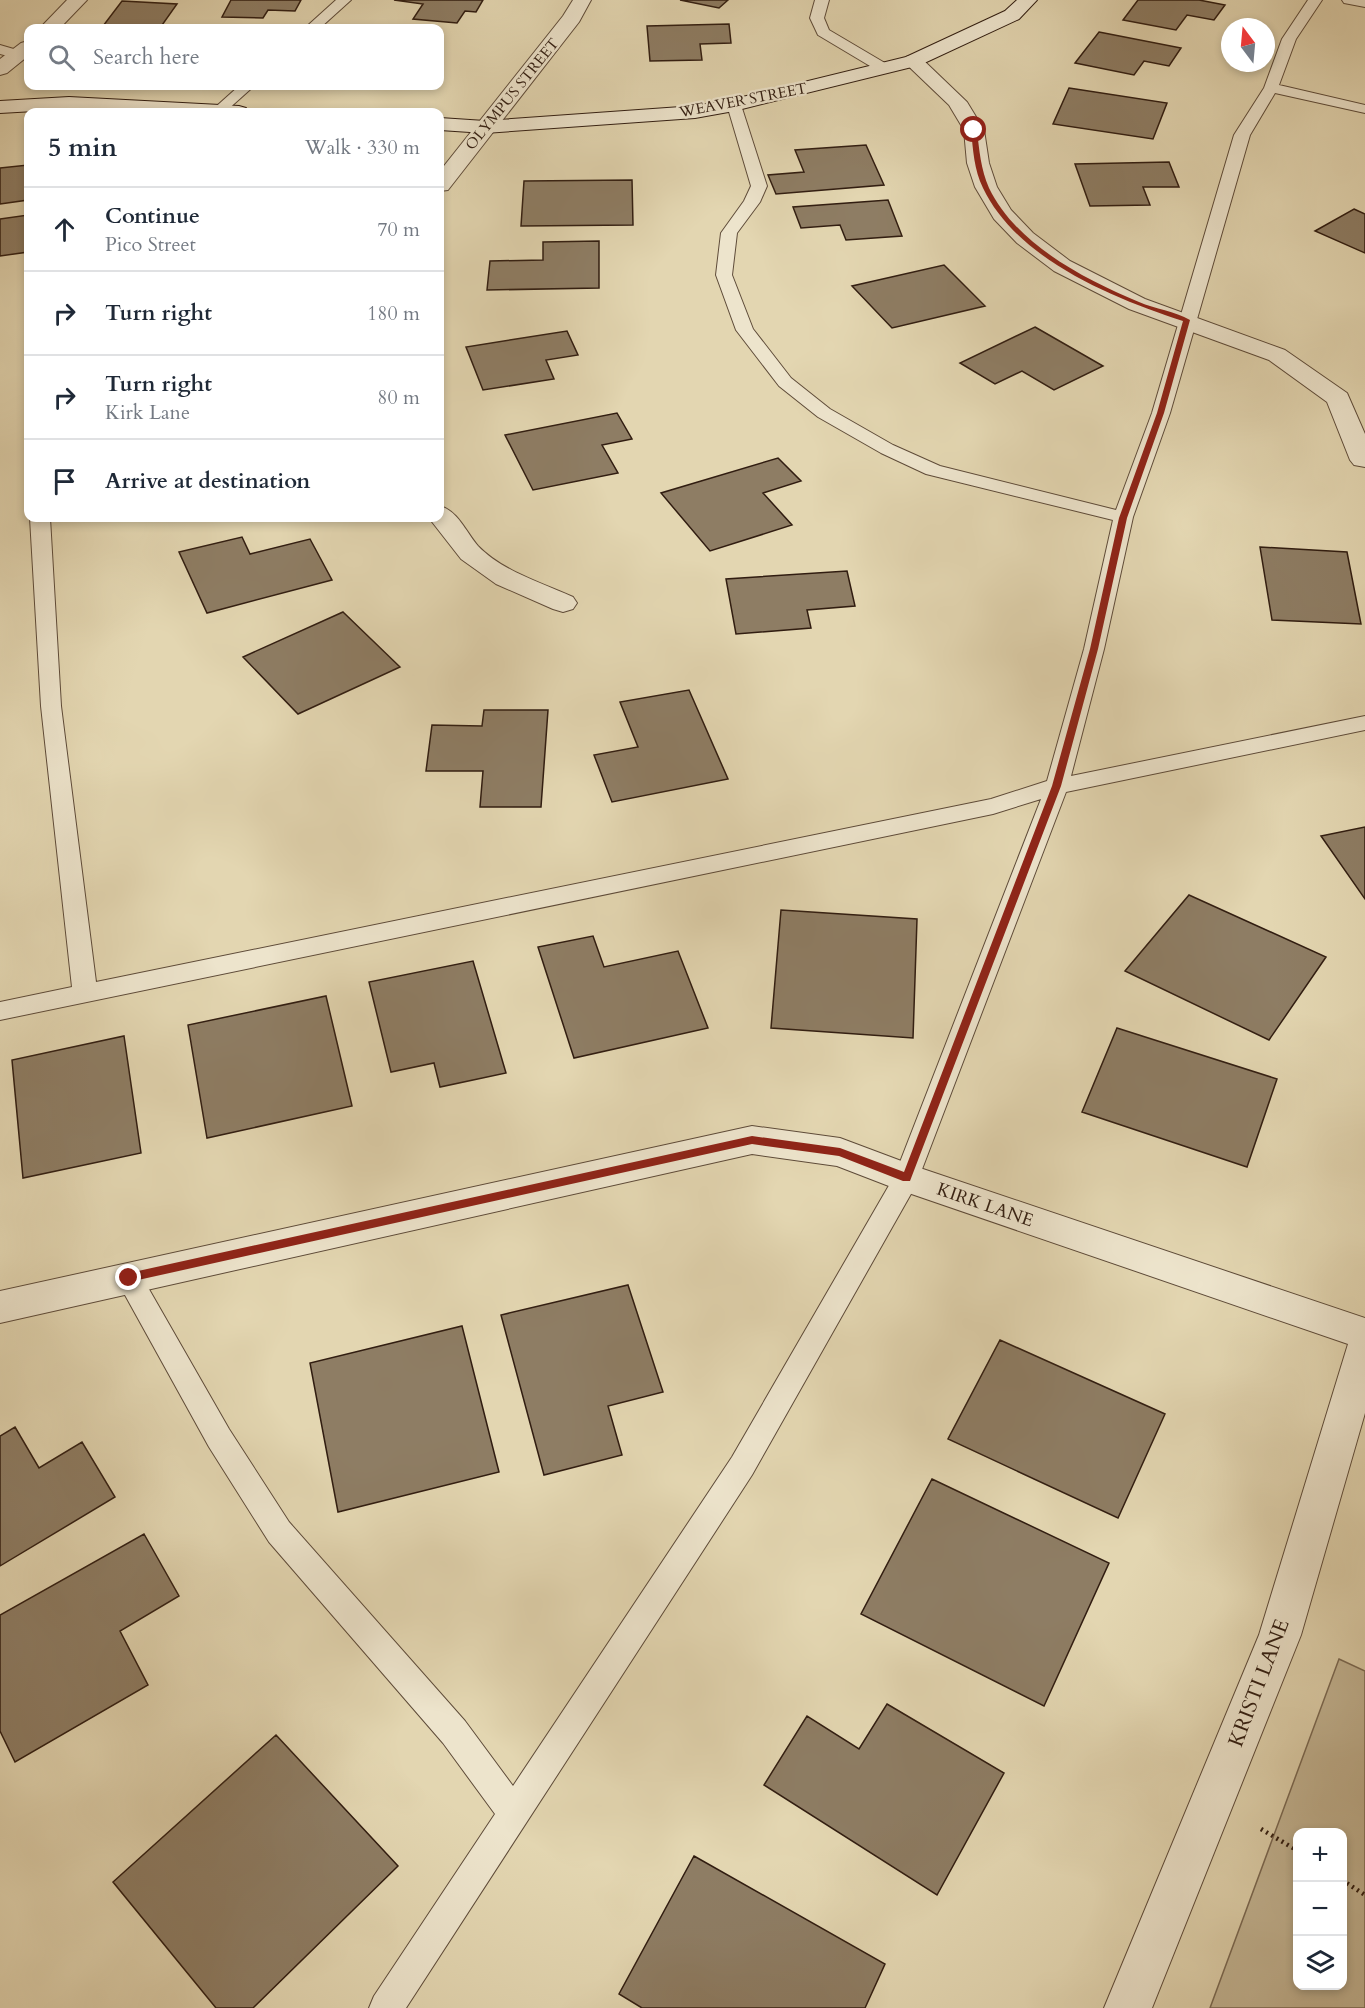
<!DOCTYPE html>
<meta charset="utf-8">
<style>
body{margin:0;font-family:Cardo,serif;background:#f6f6f7;color:#1f2937}
.controls{position:absolute;right:18px;bottom:18px;display:grid;overflow:hidden;border-radius:12px;box-shadow:0 3px 9px #0003}
.controls button{width:54px;height:54px;display:grid;place-items:center;padding:0;border:0;border-bottom:2px solid #e0e1e3;background:#fff;color:#1f2937;font:30px sans-serif}
.compass{position:absolute;left:1221px;top:18px;width:54px;height:54px;border-radius:50%;background:#fff;box-shadow:0 3px 9px #0003;rotate:344deg}
.stop{position:absolute;width:18px;height:18px;margin:-14px;border:4px solid #8f2418;border-radius:50%;background:#fff}
.stop.end{background:#8f2418;border-color:#fff;box-shadow:0 2px 6px #0008}
.list{margin:0;padding:0;list-style:none}
h2{display:flex;justify-content:space-between;align-items:center;height:78px;margin:0;padding:0 24px;font-size:26px}
h2 small{font-size:20px;font-weight:400;color:#747a83}
.list li{display:grid;grid-template-columns:39px 1fr auto;gap:18px;align-items:center;box-sizing:border-box;height:84px;padding:0 24px;border-top:2px solid #e0e1e3}
.list b{display:block;font-size:22px;white-space:nowrap}
.list p{margin:0;font-size:20px;white-space:nowrap;color:#747a83}
.list em{font-size:20px;font-style:normal;color:#747a83}
.icon{flex:none;width:33px;height:33px;fill:none;stroke:currentColor;stroke-width:2;stroke-linecap:round;stroke-linejoin:round}
.map{position:relative;flex:none;width:1365px;height:2008px;overflow:hidden}
.search{position:absolute;background:#fff;box-shadow:0 3px 9px #0003;left:24px;top:24px;width:420px;height:66px;display:flex;align-items:center;gap:15px;box-sizing:border-box;padding:0 21px;border-radius:12px;color:#747a83;font-size:22px}
.panel{position:absolute;background:#fff;box-shadow:0 3px 9px #0003;left:24px;top:108px;width:420px;height:414px;border-radius:12px}
.map>svg:first-child{display:block}
.green{fill:#c5b796;stroke:#7b6a54;stroke-width:1.5;fill-rule:evenodd}
.building{fill:#8e7d64;stroke:#311d11;stroke-width:1.5}
.lines{fill:none;stroke-linecap:round;stroke-linejoin:round}
.lane-casing{stroke:#5e4b39;stroke-width:2}
.street-casing{stroke:#5e4b39;stroke-width:2}
.secondary-casing{stroke:#311d11;stroke-width:2}
.path{stroke:#311d11;stroke-width:4.5;stroke-dasharray:2 4;stroke-linecap:butt}
.lane{fill:#ede4cc;fill-rule:evenodd}
.street{fill:#ede4cc;fill-rule:evenodd}
.secondary{fill:#ede4cc;fill-rule:evenodd}
.route{fill:#8f2418}
.labels{text-anchor:middle;dominant-baseline:central;stroke-width:4.5;stroke-linejoin:round;paint-order:stroke}
.far-street-label{font-size:15px;fill:#311d11;stroke:#ede4cc}
.street-label{font-size:18px;fill:#311d11;stroke:#ede4cc}
.near-street-label{font-size:21px;fill:#311d11;stroke:#ede4cc}
</style>
<div class="map">
<svg width="1365" height="2008" viewBox="0 0 1365 2008">
<rect width="100%" height="100%" fill="#e3d6b1"/>
<filter id="stains"><feTurbulence type="fractalNoise" baseFrequency=".00333" numOctaves="4"/><feColorMatrix values="0 0 0 0 .2 0 0 0 0 .09 0 0 0 0 .02 0 0 0 .5 -.17"/></filter>
<radialGradient id="worn" r=".72"><stop offset=".6" stop-color="#630" stop-opacity="0"/><stop offset="1" stop-color="#630" stop-opacity=".3"/></radialGradient>
<!-- green -->
<path class="green" d="M1339,1659L1365,1671V2008H1210ZM1298,1832H1342V1986H1298Z"/>
<!-- building -->
<path class="building" d="M231,0H301L295,11L268,10L263,18L222,17Z
M394,0H483L476,12L465,11L457,23L413,19L423,4Z
M680,0H728L719,8Z
M1138,0H1199L1225,5L1214,20L1187,15L1176,30L1123,20Z
M122,1L177,4L160,28L103,26Z
M729,24L731,43L700,44L702,60L650,61L647,26Z
M1099,32L1181,48L1169,66L1144,61L1134,75L1075,63Z
M1069,88L1167,103L1153,139L1053,124Z
M866,145L884,185L776,194L768,175L804,172L795,150Z
M1169,162L1179,187H1143L1150,205L1090,206L1075,164Z
M28,165V200L0,204V168Z
M632,180L633,225L521,226L524,181Z
M888,200L902,236L846,240L840,225L801,228L793,207Z
M1354,209L1365,214V253L1315,231Z
M28,215V252L0,256V219Z
M599,241V288L487,290L490,261L543,260V242Z
M944,265L985,306L892,328L852,286Z
M1035,327L1103,366L1054,390L1022,371L995,384L960,363Z
M567,331L578,355L546,360L554,379L483,390L466,347Z
M617,413L632,439L602,445L618,473L533,490L505,435Z
M778,458L801,481L763,493L792,525L710,551L661,493Z
M242,537L250,554L310,539L332,580L207,613L179,552Z
M1260,547L1347,552L1361,624L1272,620Z
M847,571L855,606L807,610L811,628L736,634L726,579Z
M343,612L400,667L298,714L243,657Z
M689,690L728,779L612,802L594,755L638,747L620,702Z
M484,710H548L541,807H480L483,771H426L432,725L482,726Z
M1365,827V899L1321,836Z
M1189,895L1326,957L1269,1040L1125,971Z
M781,910L917,919L913,1038L771,1028Z
M593,936L604,967L678,951L708,1028L574,1058L538,947Z
M473,961L506,1073L440,1087L434,1063L391,1072L369,982Z
M326,996L352,1106L207,1138L188,1025Z
M1117,1028L1277,1079L1247,1167L1082,1112Z
M124,1036L141,1153L23,1178L12,1060Z
M628,1285L663,1392L608,1406L622,1455L544,1475L501,1315Z
M462,1326L499,1472L338,1512L310,1363Z
M1000,1340L1165,1414L1118,1518L948,1439Z
M15,1427L39,1468L82,1442L115,1497L0,1566V1436Z
M932,1479L1109,1563L1044,1706L861,1614Z
M144,1534L179,1596L120,1631L148,1685L15,1762L0,1731V1615Z
M887,1704L1004,1773L937,1895L764,1785L807,1716L859,1749Z
M276,1735L398,1866L253,2008H216L113,1882Z
M694,1856L885,1964L865,2008H642L619,1994Z"/>
<g class="lines">
<defs>
<path id="lane" d="M336,0H351L320,28H305Z
M815,0H829L824,18L829,30L890,66L892,69L890,72H880L818,35L810,18Z
M1308,0H1322L1296,39L1279,85L1365,105V113L1275,93L1250,135L1170,413L1133,517L1104,649L1071,776L1365,716V730L1066,792L916,1185L752,1475L406,2008H369L374,1996L495,1814L443,1743L269,1542L209,1447L120,1286L116,1278L120,1270L129,1267L138,1270L229,1429L289,1522L465,1721L513,1786L732,1457L895,1175L1041,799L993,814L0,1020V1002L72,987L41,706L30,518H50L61,706L96,982L991,799L1047,781L1084,649L1113,520L926,474L881,453L818,417L779,386L736,330L716,275L721,233L744,201L751,186L727,105L734,101L741,105L767,186L760,202L737,233L732,275L753,329L791,378L830,409L893,445L940,466L1116,510L1152,413L1234,135L1264,88L1282,39Z
M1342,0H1365V7L1344,3Z
M0,45L24,52L26,55L19,59L0,54Z
M239,86H254L225,112H210Z"/>
<path id="street" d="M67,0H87L60,28H40Z
M573,0H591L579,22L448,190L440,191V171L563,16Z
M28,41V56L7,73L0,75V59L21,43Z
M913,55L920,57L967,102L984,130L989,163L997,187L1011,210L1033,233L1070,261L1145,299L1285,350L1347,393L1365,434V467L1354,465L1350,460L1327,402L1269,360L1129,309L1054,271L1017,243L994,219L975,187L967,163L964,130L949,105L903,61L906,57Z
M440,506C458,511 466,532 478,546C502,571 542,583 573,597L577,603L573,609L563,612L553,609L496,584L461,559L429,518H440Z
M752,1126L840,1138L920,1168L1365,1318V1413L1301,1635L1152,2008H1104L1259,1635L1348,1344L894,1188L837,1166L752,1154L0,1323V1291Z"/>
<path id="secondary" d="M1017,0H1037L1019,19L920,65L734,111L695,118L485,133L440,130V118L485,121L695,106L734,99L906,57L1005,11Z
M69,97L239,106L246,108L249,112H132L69,109L0,113V101Z"/>
</defs>
<!-- lane casing -->
<use href="#lane" class="lane-casing"/>
<!-- street casing -->
<use href="#street" class="street-casing"/>
<!-- secondary casing -->
<use href="#secondary" class="secondary-casing"/>
<!-- path -->
<path class="path" d="M1261,1829L1298,1851
M1342,1880L1365,1895"/>
<!-- lane -->
<use href="#lane" class="lane"/>
<!-- street -->
<use href="#street" class="street"/>
<!-- secondary -->
<use href="#secondary" class="secondary"/>
</g>
<!-- route -->
<path class="route" d="M974,128L977,130C979,149 981,170 989,188C1016,244 1084,279 1139,302C1155,309 1175,311 1190,320L1164,413L1127,518L1098,649L1061,786L910,1181H903L839,1156L752,1144L129,1282L125,1281V1275L129,1273L752,1136L840,1148L904,1172L1052,786L1090,649L1119,518L1157,413L1183,321C1112,298 1017,259 983,188C974,170 973,149 971,130Z"/>
<g class="labels">
<!-- far-street labels -->
<g class="far-street-label">
<text transform="translate(512 94) rotate(-51)">OLYMPUS STREET</text>
<text transform="translate(743 100) rotate(-11)">WEAVER STREET</text>
</g>
<!-- street labels -->
<g class="street-label">
<text transform="translate(985 1205) rotate(19)">KIRK LANE</text>
</g>
<!-- near-street labels -->
<g class="near-street-label">
<text transform="translate(1259 1683) rotate(-69)">KRISTI LANE</text>
</g>
</g>
<rect width="100%" height="100%" filter="url(#stains)"/>
<rect width="100%" height="100%" fill="url(#worn)"/>
</svg>
<div class="controls">
<button>+</button>
<button>−</button>
<button><svg class="icon" aria-label="layers" viewBox="0 0 24 24"><path d="M12 4l9 5-9 5-9-5zM3 14l9 5 9-5"/></svg></button>
</div>
<svg class="compass" viewBox="-18 -18 36 36"><path d="M0-13l5 13h-10z" fill="#e53935"/><path d="M0 13l5-13h-10z" fill="#747a83"/></svg>
<div class="stop" style="left:974px;top:130px"></div>
<div class="stop end" style="left:129px;top:1278px"></div>
<div class="search"><svg class="icon" aria-label="search" viewBox="0 0 24 24"><circle cx="10" cy="10" r="6"/><path d="M15 15l6 6"/></svg>Search here</div>
<section class="panel">
<h2>5 min<small>Walk · 330 m</small></h2>
<ul class="list">
<li><svg class="icon" aria-label="ahead" viewBox="0 0 24 24"><path d="M12 20V5M6 11l6-6 6 6"/></svg><div><b>Continue</b><p>Pico Street</p></div><em>70 m</em></li>
<li><svg class="icon" aria-label="right" viewBox="0 0 24 24"><path d="M7 20v-9h11M14 6l5 5-5 5"/></svg><div><b>Turn right</b></div><em>180 m</em></li>
<li><svg class="icon" aria-label="right" viewBox="0 0 24 24"><path d="M7 20v-9h11M14 6l5 5-5 5"/></svg><div><b>Turn right</b><p>Kirk Lane</p></div><em>80 m</em></li>
<li><svg class="icon" aria-label="arrive" viewBox="0 0 24 24"><path d="M6 21V4h12l-3 4 3 4H6"/></svg><div><b>Arrive at destination</b></div></li>
</ul>
</section>
</div>
